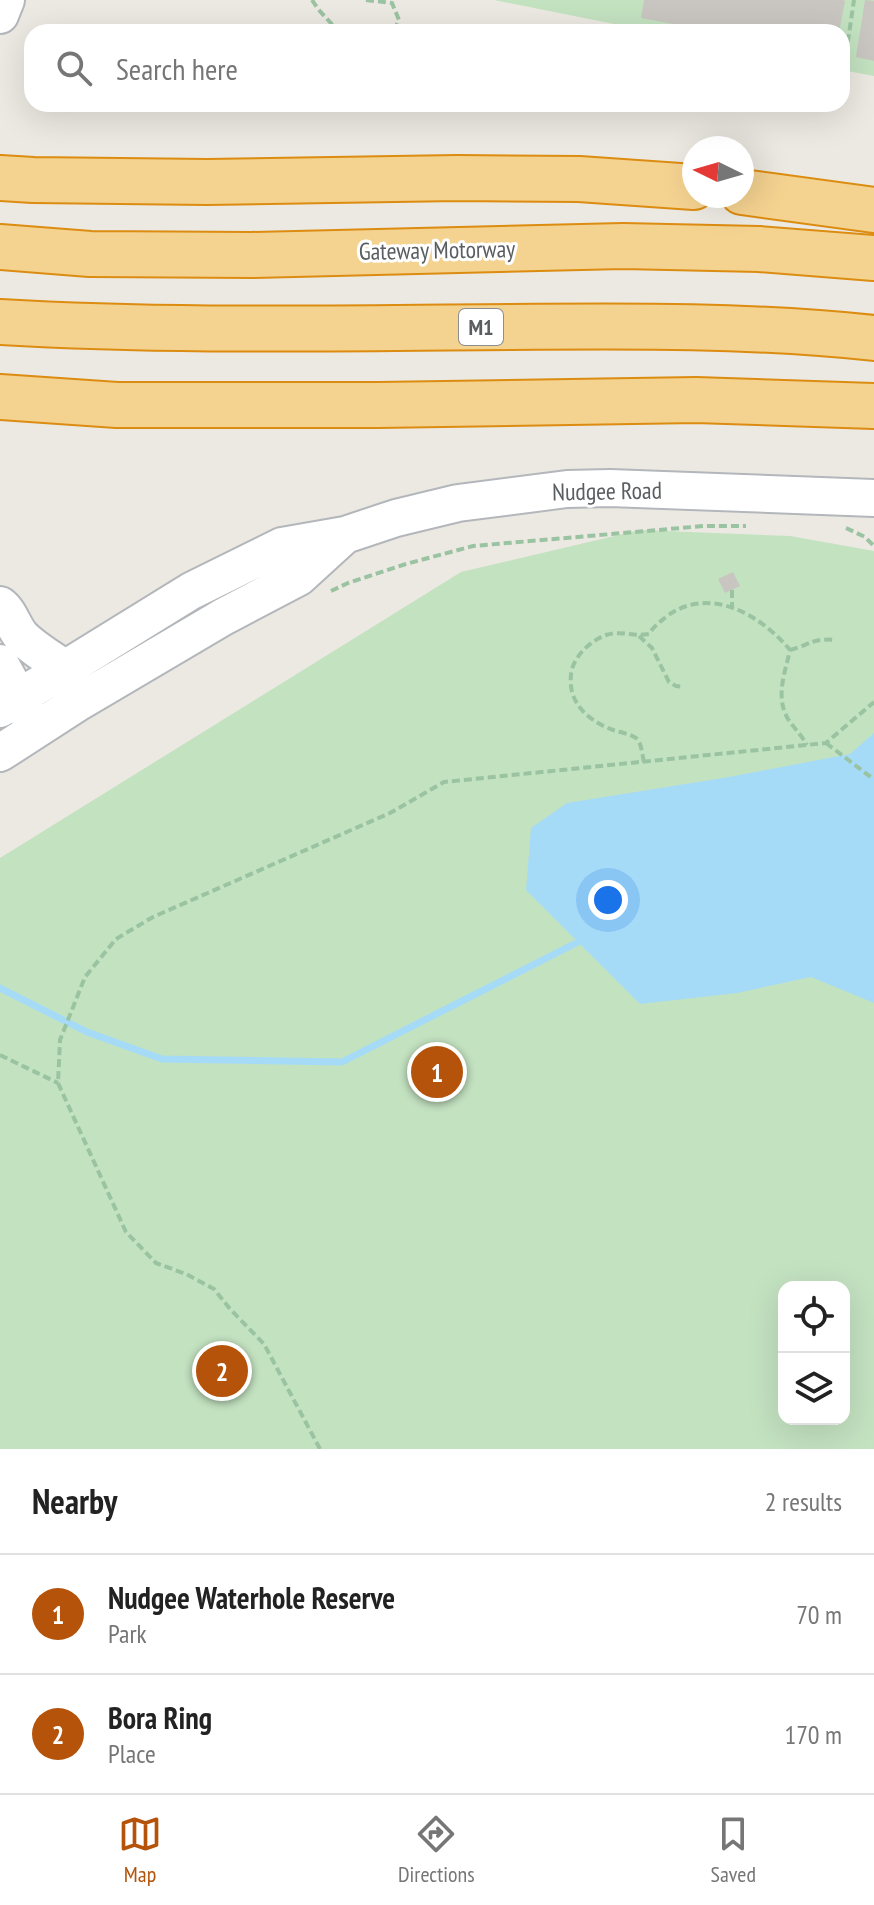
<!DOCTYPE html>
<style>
body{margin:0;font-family:"PT Sans Narrow",sans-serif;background:#f2f2f2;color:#222}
.controls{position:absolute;right:24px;bottom:24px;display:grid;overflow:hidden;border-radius:16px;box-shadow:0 8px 32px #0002}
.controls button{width:72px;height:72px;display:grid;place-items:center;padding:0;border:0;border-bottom:2px solid #e0e0e0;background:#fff;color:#222;font:40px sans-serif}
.compass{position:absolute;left:682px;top:136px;width:72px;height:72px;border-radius:50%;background:#fff;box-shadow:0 8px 32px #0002;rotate:275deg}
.you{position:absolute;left:608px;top:900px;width:28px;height:28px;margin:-20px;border:6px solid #fff;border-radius:50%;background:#1a73e8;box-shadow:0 0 0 12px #1a73e833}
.badge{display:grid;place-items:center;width:52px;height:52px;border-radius:50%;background:#b45309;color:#fff;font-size:26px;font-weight:700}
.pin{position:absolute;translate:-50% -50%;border:4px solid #fff;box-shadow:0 2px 8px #0006}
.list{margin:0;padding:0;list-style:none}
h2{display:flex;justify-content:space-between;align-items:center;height:104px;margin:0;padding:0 32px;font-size:34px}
h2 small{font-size:26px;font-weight:400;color:#767676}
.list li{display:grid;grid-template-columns:52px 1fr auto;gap:24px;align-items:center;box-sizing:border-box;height:120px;padding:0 32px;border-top:2px solid #e0e0e0}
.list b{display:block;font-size:30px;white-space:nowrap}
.list p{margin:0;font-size:26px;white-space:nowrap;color:#767676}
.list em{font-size:26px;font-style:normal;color:#767676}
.icon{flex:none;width:44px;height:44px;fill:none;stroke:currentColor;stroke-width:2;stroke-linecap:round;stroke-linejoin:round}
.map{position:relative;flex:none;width:874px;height:1449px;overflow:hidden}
.search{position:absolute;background:#fff;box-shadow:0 8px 32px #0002;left:24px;right:24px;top:24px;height:88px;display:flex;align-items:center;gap:20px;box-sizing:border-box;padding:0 28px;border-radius:24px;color:#767676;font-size:30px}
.sheet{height:344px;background:#fff}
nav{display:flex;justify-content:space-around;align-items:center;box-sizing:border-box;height:112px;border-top:2px solid #e0e0e0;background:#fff;font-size:22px;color:#767676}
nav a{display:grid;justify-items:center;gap:4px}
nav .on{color:#b45309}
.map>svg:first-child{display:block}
.green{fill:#c3e2c0;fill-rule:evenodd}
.water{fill:#a6dbf8}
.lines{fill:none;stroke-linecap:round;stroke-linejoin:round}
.stream{stroke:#a6dbf8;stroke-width:7}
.building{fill:#c9c5c0}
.secondary-casing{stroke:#b3b7bb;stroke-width:40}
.highway-casing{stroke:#dc8c11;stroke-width:48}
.path{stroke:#9ac3a2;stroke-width:4;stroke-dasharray:8 4;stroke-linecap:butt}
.secondary{stroke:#fff;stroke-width:36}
.highway{stroke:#f4d290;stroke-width:44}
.labels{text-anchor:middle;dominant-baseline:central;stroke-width:6;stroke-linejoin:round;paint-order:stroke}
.shield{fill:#fff;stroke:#8c8e90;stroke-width:2}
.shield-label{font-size:22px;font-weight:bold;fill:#5a5e61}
.street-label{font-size:24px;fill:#5a5e61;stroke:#fff}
</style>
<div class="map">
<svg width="874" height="1449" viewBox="0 0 874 1449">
<rect width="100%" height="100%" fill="#ece9e2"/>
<!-- green -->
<path class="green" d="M494,0H874V76L842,70V32H654Z
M640,530L790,536L874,551V1449H0V858L461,572ZM784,1287H844V1419H784Z"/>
<!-- water -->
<path class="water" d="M874,733V1003L811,977L737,993L640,1004L526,890L531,828L567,803L729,777L850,754Z"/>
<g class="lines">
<!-- stream -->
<path class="stream" d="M0,988L87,1032L162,1059L342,1062L578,942"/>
</g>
<!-- building -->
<path class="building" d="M644,0H842L845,1L839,32H717L641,18Z
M865,0L874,1V61L856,57Z
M733,572L740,586L725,593L718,579Z"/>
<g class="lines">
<defs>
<path id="secondary" d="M0,15L6,0
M0,605C10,612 13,627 22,637C35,650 51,659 66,669
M0,663L30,718
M0,709L191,591L282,546L345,535L396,518L458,503L567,489L610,488L874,498
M0,753L79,702L223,617L299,577L345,535"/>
<path id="highway" d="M0,178L33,180L207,182L457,178L579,179L694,187
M742,192L874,210
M0,247L90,254L251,255L623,246L759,249L874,258
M0,322C170,332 340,328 510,327C631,326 753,325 874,338
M0,397L117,405H378L696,400L874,406"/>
</defs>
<!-- secondary casing -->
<use href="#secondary" class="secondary-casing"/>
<!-- highway casing -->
<use href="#highway" class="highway-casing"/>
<!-- path -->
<path class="path" d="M312,0L318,9L339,32
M366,0L392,3L399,20L393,32
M846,54L854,0
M846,528L865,537L874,546
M732,590V607
M331,591L348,583L406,564L473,546L704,526H746
M639,636L652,648L669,682L676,686L684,687
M790,650C811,644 813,638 836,640
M826,743L872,778
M644,762C642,755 642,743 636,738C630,734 620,732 613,730C586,720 565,700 572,669C576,654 592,640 606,635C621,630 634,637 649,634C654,626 660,622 667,616C710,585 761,615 790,650C785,673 775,697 788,719C794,728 802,736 807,745
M0,1055L58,1083
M320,1449L264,1344L230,1309L214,1289L186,1274L156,1263L126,1232L58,1083L60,1040L85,977L116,939L153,917L390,813L444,782L826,743L874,702"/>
<!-- secondary -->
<use href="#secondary" class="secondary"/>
<!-- highway -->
<use href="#highway" class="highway"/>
</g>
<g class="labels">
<!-- shield labels -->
<rect class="shield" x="459" y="309" width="44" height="36" rx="6"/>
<g class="shield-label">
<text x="481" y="327">M1</text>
</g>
<!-- street labels -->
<g class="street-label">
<text transform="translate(437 250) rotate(-1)">Gateway Motorway</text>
<text transform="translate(607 491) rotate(-1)">Nudgee Road</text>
</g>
</g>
</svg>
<div class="controls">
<button><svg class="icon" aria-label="locate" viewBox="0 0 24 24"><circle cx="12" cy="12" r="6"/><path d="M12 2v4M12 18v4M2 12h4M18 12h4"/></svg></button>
<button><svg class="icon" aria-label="layers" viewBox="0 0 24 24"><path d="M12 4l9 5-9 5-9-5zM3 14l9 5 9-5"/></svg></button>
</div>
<svg class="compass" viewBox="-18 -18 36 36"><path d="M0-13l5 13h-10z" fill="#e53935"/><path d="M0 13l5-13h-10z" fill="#767676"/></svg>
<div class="you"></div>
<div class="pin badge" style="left:437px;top:1072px">1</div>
<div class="pin badge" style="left:222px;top:1371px">2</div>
<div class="search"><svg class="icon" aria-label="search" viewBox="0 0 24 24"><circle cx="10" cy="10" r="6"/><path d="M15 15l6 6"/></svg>Search here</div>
</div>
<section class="sheet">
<h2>Nearby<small>2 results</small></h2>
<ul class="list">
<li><span class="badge">1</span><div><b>Nudgee Waterhole Reserve</b><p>Park</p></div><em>70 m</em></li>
<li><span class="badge">2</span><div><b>Bora Ring</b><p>Place</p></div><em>170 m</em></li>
</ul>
</section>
<nav>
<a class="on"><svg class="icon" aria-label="map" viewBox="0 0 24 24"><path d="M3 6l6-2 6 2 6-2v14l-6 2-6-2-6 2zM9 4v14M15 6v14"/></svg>Map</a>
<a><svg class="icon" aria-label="directions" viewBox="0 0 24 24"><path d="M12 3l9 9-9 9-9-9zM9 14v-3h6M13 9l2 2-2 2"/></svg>Directions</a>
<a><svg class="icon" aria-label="saved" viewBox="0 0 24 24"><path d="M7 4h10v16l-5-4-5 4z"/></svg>Saved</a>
</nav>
